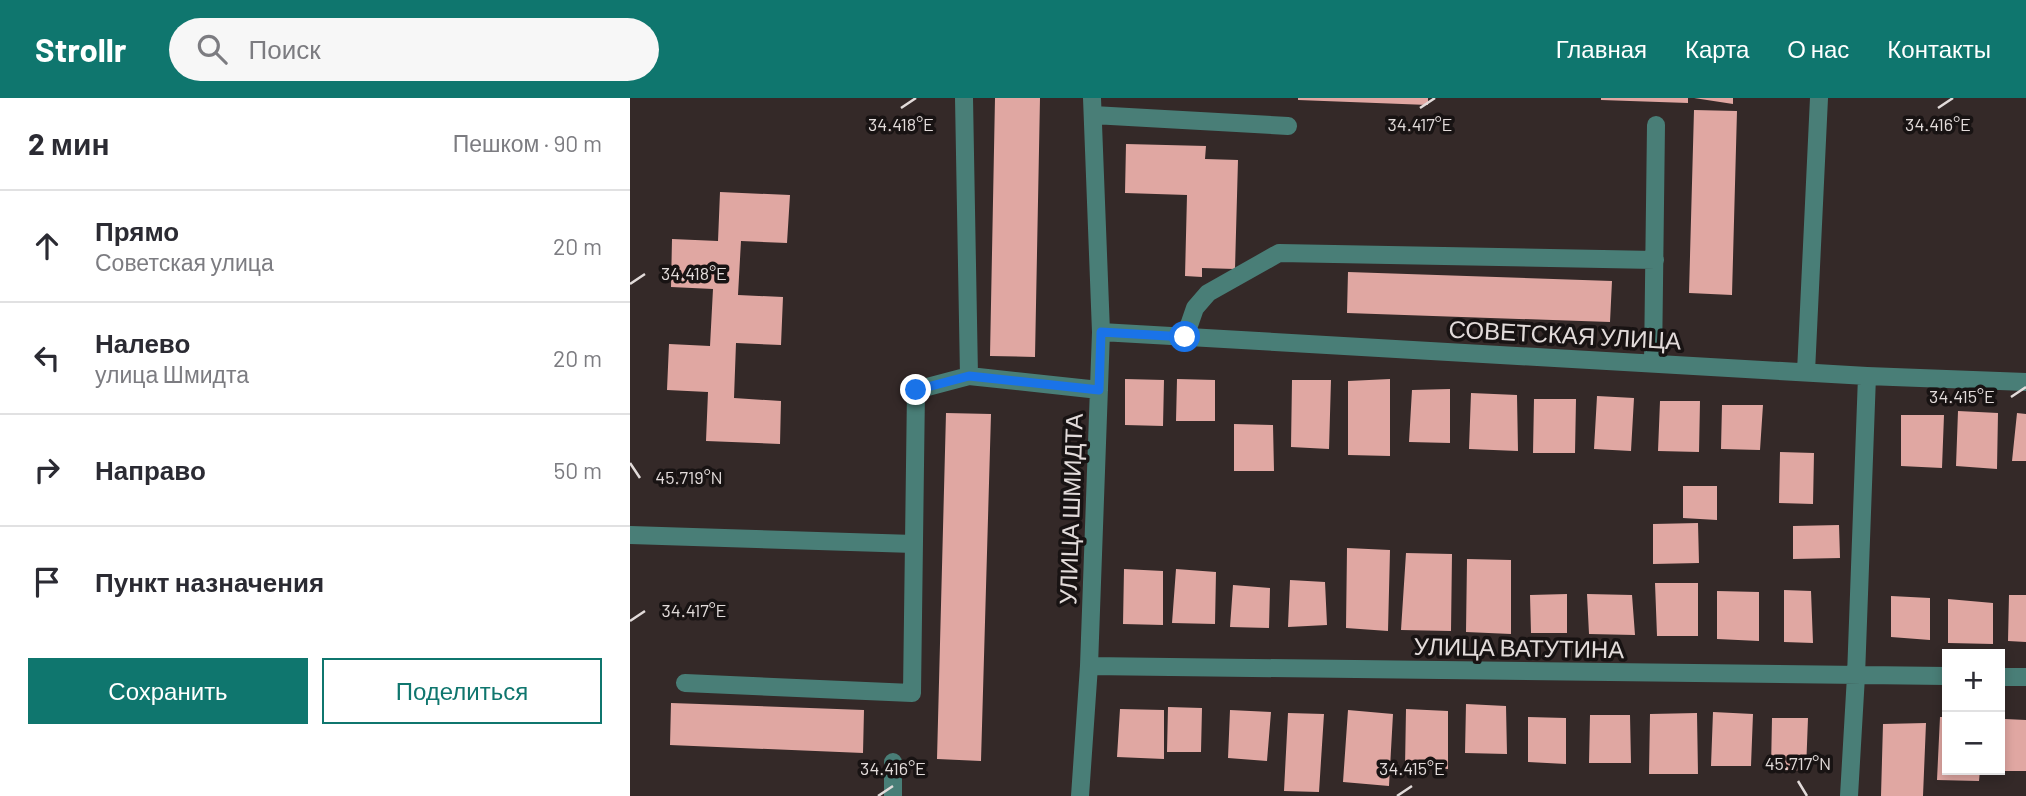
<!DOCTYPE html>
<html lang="ru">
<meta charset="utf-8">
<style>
body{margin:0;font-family:Barlow,sans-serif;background:#f7f7f7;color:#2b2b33}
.controls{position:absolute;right:21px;bottom:21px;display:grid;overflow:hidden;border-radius:0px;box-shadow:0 4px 10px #0003}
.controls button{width:63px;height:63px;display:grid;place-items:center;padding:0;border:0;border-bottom:2px solid #e1e1e2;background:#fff;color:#2b2b33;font:35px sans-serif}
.stop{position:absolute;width:21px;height:21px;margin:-16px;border:5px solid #1a73e8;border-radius:50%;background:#fff}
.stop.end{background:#1a73e8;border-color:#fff;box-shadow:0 2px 7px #0008}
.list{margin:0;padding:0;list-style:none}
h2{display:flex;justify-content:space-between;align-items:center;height:91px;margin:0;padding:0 28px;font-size:30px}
h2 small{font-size:23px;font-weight:400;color:#7c7c81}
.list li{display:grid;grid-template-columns:46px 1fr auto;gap:21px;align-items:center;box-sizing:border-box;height:112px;padding:0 28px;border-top:2px solid #e1e1e2}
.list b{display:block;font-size:26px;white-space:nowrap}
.list p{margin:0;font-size:23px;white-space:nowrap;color:#7c7c81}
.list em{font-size:23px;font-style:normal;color:#7c7c81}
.actions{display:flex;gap:14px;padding:21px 28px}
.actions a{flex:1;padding:16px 0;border:2px solid #0f766e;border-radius:0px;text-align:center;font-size:24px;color:#0f766e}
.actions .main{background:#0f766e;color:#fff}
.icon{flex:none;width:38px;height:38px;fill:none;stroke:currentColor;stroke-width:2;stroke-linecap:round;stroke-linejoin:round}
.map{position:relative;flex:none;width:1396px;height:698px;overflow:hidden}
header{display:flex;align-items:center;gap:42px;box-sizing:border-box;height:98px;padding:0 35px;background:#0f766e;color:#fff}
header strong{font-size:33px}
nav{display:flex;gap:38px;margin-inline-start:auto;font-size:24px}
.search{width:490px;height:63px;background:#f7f7f7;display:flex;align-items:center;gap:18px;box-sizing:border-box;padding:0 24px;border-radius:38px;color:#7c7c81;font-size:26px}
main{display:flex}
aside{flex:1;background:#fff}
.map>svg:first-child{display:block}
.building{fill:#e0a7a2}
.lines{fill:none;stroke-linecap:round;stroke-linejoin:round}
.minor{stroke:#497e77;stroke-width:18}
.route{stroke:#1a73e8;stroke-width:9}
.ticks{fill:none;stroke:#e2dbda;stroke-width:2.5}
.labels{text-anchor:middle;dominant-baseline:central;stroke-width:7;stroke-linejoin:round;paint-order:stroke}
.street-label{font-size:24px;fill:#e2dbda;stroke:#181313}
.ticks-label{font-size:18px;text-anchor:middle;fill:#e2dbda;stroke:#181313;stroke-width:7;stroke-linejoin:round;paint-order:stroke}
</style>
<header>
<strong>Strollr</strong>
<div class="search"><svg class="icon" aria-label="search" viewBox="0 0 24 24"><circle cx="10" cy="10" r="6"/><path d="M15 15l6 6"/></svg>Поиск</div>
<nav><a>Главная</a><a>Карта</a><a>О нас</a><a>Контакты</a></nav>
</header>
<main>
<aside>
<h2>2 мин<small>Пешком · 90 m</small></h2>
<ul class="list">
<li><svg class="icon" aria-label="ahead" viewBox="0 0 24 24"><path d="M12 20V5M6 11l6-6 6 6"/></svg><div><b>Прямо</b><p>Советская улица</p></div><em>20 m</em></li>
<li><svg class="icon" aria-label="left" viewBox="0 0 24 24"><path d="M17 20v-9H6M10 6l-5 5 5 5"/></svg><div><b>Налево</b><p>улица Шмидта</p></div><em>20 m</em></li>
<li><svg class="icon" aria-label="right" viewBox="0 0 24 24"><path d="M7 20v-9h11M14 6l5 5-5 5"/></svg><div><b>Направо</b></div><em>50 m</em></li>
<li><svg class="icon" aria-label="arrive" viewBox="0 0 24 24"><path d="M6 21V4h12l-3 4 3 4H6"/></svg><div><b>Пункт назначения</b></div></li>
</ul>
<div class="actions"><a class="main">Сохранить</a><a>Поделиться</a></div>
</aside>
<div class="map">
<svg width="1396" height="698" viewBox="0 0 1396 698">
<rect width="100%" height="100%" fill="#342928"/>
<!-- building -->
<path class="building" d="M365,0H410L405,259L360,258Z
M668,0H798V7L668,2Z
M971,0H1058V5L971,2Z
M1064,0H1103V6Z
M1064,12L1107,13L1102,197L1059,195Z
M496,46L576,48L575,61L608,62L605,171L572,170V179L555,178L557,97L495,95Z
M90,94L160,97L157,145L111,143L108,197L153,199L151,247L106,245L104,300L151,303L150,346L76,343L78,294L37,292L39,246L80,248L83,191L41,189L42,141L88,143Z
M718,174L982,183L980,224L717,215Z
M495,281L534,282L533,328L495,327Z
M547,281L585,282V323H546Z
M760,281V358L718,357V283Z
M662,282H701L699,351L661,349Z
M820,291V345L779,344L782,292Z
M841,295L887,297L888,353L839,351Z
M967,298L1004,300L1001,353L964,351Z
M904,301H946L945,355H903Z
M1030,303H1070L1069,354L1028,353Z
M1092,307H1133L1130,352L1091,351Z
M1328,313L1368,315L1367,371L1326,368Z
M316,315L361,316L351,663L307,661Z
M1387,315L1396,316V363H1382Z
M1271,317H1314L1312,370L1271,368Z
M604,326L643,327L644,373H604Z
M1150,354L1184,355L1183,406L1149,405Z
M1053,388H1087V422L1053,420Z
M1068,425L1069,465L1023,466V426Z
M1209,427L1210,460L1163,461V428Z
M717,450L760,452L758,533L716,530Z
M776,455L822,456L821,533L771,532Z
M837,461L881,462V536L836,534Z
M494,471L533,473V527L493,526Z
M546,471L586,474L585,526L542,525Z
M660,482L695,484L697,527L658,529Z
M1025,485H1068V538H1027Z
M603,487L640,490L639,530L600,529Z
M1154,492L1181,493L1183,545L1154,544Z
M1087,493L1129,494V543L1087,541Z
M937,496V535H901L900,497Z
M957,496L1002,497L1005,537L959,536Z
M1379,497H1396V544L1378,543Z
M1261,498L1300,500V542L1261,539Z
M1318,501L1363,505V546L1318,545Z
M41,605L234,612L233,655L40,647Z
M836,606L876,608L877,656L835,655Z
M538,609L572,610L571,654H537Z
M490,611L534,612V661L487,659Z
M776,611L818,613V671L775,669Z
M600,612L641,614L637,663L598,660Z
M718,612L763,616L759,688L713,684Z
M1083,614L1123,616L1121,668H1081Z
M658,615L694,616L689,694L654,693Z
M1067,615L1068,676H1019L1020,616Z
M960,617H1000L1001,665H959Z
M898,619L936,620V666L898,664Z
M1310,619H1317V672H1350L1349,683L1307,682Z
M1142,620H1178L1176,673L1141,671Z
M1375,621L1396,622V673H1372Z
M1296,625L1293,698H1251L1253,626Z"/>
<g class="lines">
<!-- minor -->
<path class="minor" d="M463,17L658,28
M471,234L1237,278L1396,284
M555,239L565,210L578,195L649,155L1025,162
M1023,265L1026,27
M1176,274L1189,0
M339,278L469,292
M0,437L284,446
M459,568L1317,578
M1370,579H1396
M55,585L282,595L286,292L339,278L334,0
M263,664V698
M450,698L459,568L471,234L462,0
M1219,698L1226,578L1237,278"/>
</g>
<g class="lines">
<!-- route -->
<path class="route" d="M286,292L339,278L469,292L471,234L555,239"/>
</g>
<!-- ticks -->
<path class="ticks" d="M271,10L286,0M790,10L805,0M1308,10L1323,0M0,186L15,176M1381,299L1396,289M0,365L10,380M0,523L15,513M1168,683L1177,698M248,698L263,688M767,698L782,688"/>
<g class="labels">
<!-- street labels -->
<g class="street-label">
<text transform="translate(935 236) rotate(3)">СОВЕТСКАЯ УЛИЦА</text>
<text transform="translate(440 411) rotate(-88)">УЛИЦА ШМИДТА</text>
<text transform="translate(889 549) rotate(1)">УЛИЦА ВАТУТИНА</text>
</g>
</g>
<g class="ticks-label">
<text x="790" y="33">34.417°E</text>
<text x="271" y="33">34.418°E</text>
<text x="1308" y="33">34.416°E</text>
<text x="64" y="182">34.418°E</text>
<text x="1332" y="305">34.415°E</text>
<text x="59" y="386">45.719°N</text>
<text x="64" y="519">34.417°E</text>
<text x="1168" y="672">45.717°N</text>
<text x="263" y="677">34.416°E</text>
<text x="782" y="677">34.415°E</text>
</g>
</svg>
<div class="controls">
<button>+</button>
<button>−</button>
</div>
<div class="stop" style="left:555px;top:239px"></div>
<div class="stop end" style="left:286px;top:292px"></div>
</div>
</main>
